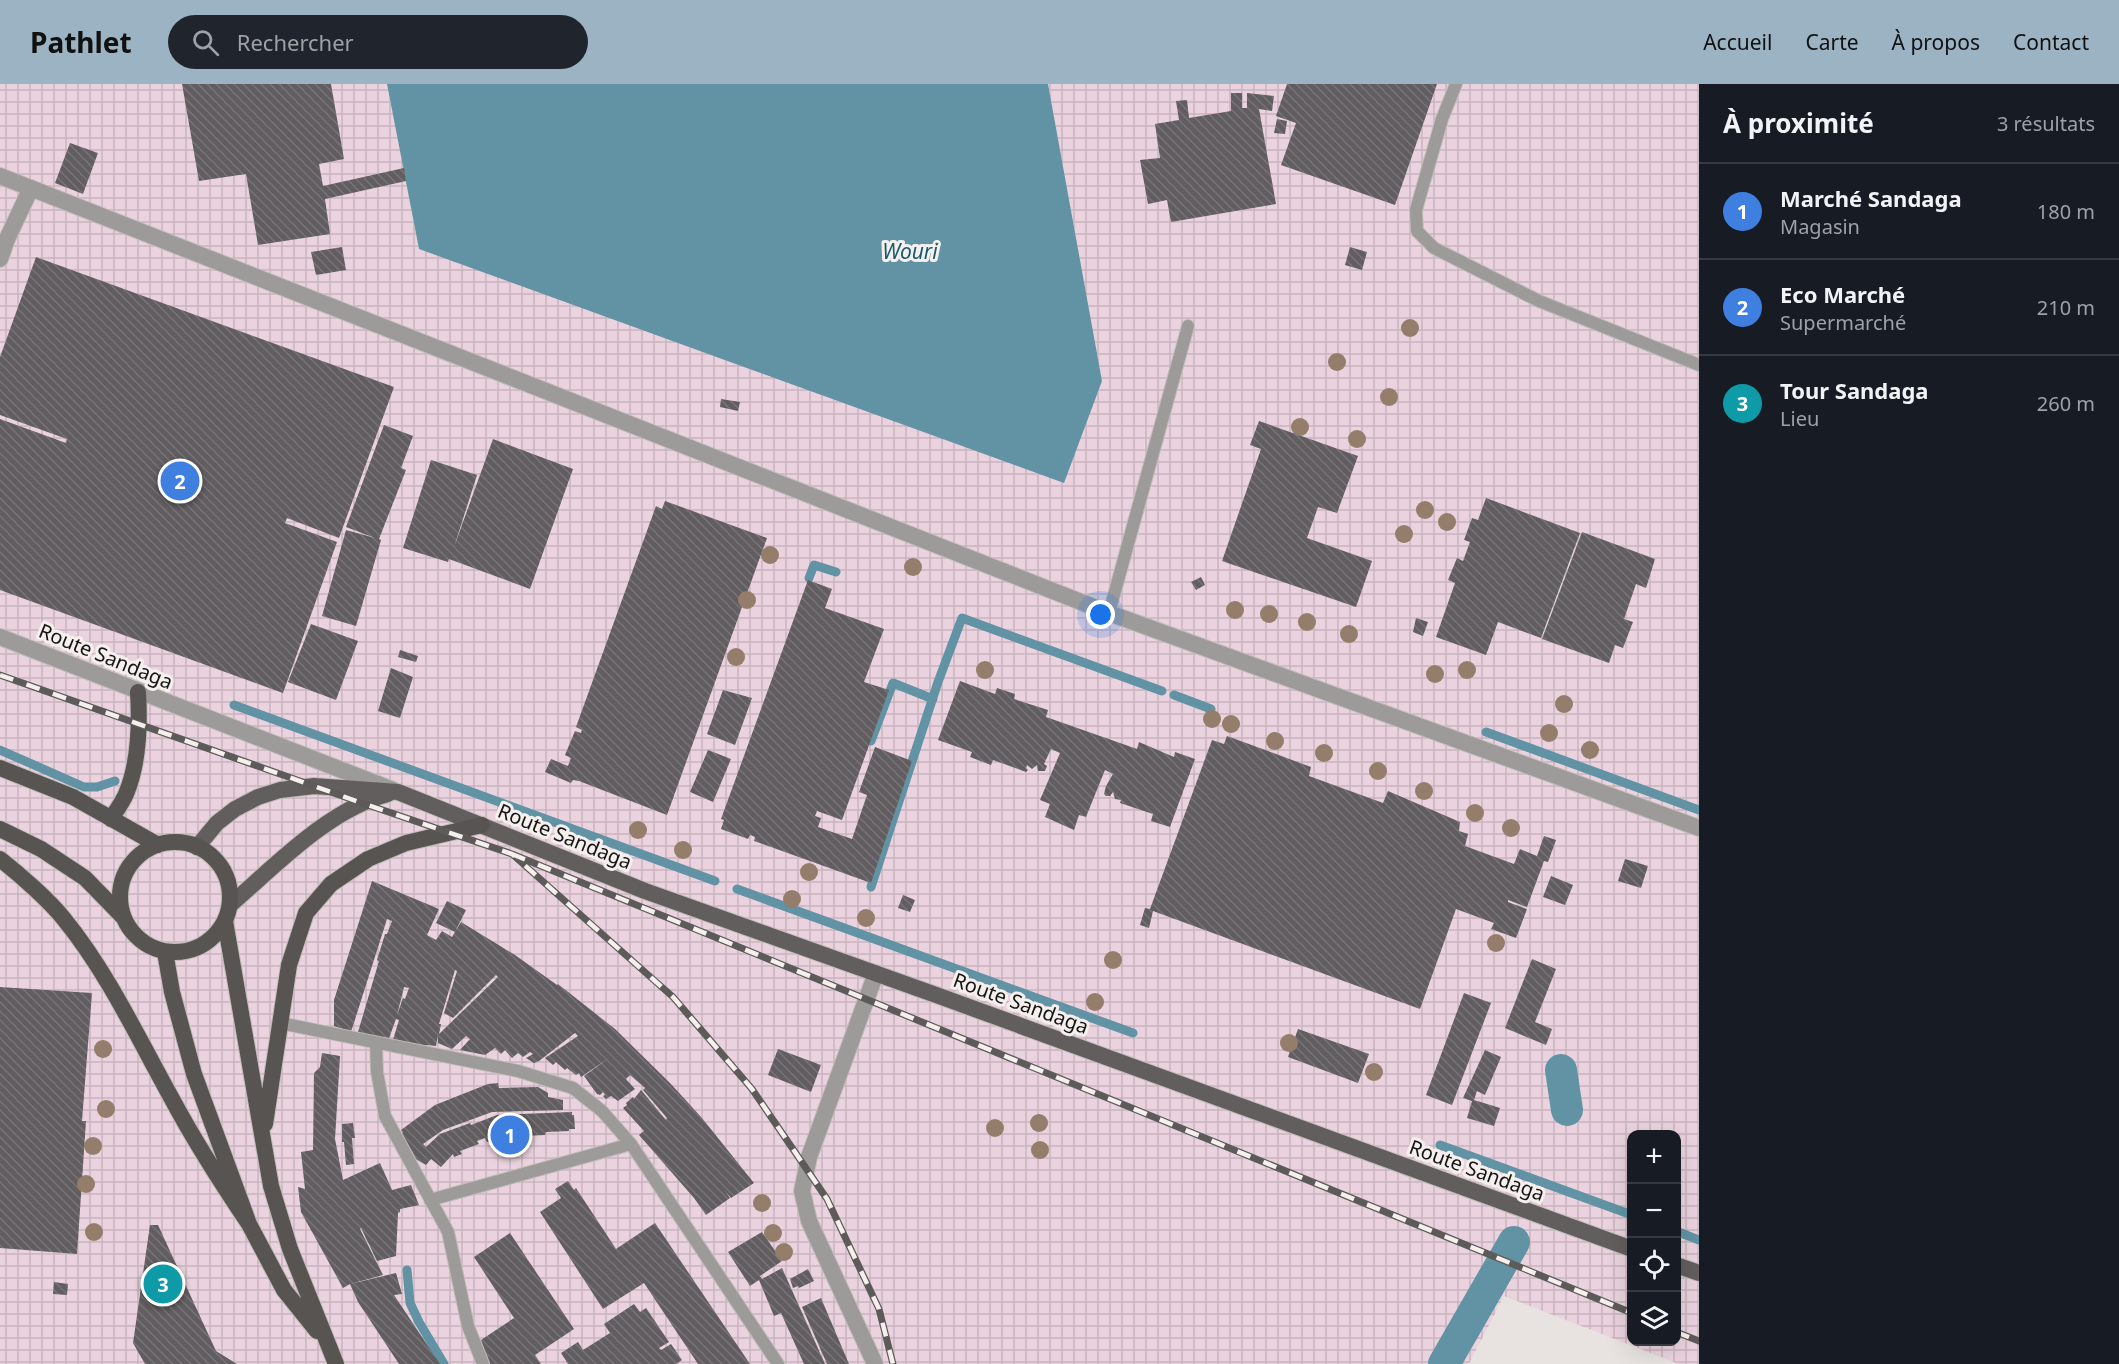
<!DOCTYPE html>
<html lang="fr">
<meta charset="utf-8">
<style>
body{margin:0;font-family:"Noto Sans",sans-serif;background:#20242c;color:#f1f3f6}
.controls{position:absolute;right:18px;bottom:18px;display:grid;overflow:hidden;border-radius:12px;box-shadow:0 6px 24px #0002}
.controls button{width:54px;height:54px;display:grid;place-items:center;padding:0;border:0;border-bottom:2px solid #363941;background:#171b24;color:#f1f3f6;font:30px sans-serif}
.you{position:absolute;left:1101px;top:531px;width:21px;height:21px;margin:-15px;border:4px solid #fff;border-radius:50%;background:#1a73e8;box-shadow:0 0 0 9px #1a73e833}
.badge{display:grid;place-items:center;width:39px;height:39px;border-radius:50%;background:#9bb3c2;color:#fff;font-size:20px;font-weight:700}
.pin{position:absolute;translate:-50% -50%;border:3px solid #fff;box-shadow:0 2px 6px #0006}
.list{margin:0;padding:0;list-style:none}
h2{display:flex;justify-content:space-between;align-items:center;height:78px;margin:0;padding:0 24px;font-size:26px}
h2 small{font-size:20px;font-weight:400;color:#9ea1a6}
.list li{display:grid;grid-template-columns:39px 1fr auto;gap:18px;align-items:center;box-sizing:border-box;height:96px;padding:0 24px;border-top:2px solid #363941}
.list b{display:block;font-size:22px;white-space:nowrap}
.list p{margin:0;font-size:20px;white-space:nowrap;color:#9ea1a6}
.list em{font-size:20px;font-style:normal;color:#9ea1a6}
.icon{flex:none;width:33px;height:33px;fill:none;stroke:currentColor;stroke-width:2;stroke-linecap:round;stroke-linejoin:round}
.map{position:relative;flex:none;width:1699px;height:1280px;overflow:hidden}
header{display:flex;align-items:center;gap:36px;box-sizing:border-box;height:84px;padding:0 30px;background:#9bb3c2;color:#111}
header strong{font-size:28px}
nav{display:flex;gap:33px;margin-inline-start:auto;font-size:21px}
.search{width:420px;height:54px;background:#20242c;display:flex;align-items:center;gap:15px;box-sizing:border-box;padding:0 21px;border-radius:33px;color:#9ea1a6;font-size:22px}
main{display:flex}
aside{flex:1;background:#171b24}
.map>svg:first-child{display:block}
.industrial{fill:url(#industrial-grid);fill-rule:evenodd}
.water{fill:#6193a4}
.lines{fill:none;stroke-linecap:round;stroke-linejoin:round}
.stream{stroke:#6193a4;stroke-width:9}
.canal{stroke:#6193a4;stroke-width:32}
.building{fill:url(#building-back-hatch);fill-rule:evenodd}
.service-casing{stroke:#c2bebb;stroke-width:14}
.minor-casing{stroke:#c2bebb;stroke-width:18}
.tertiary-casing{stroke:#c2bebb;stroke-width:18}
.primary-casing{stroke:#c2bebb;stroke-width:18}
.trunk-casing{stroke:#c2bebb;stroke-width:18}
.service{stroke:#9d9a9a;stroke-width:12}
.minor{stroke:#9d9a9a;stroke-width:16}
.tertiary{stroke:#9d9a9a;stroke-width:16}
.primary{stroke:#625e5d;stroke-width:16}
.trunk{stroke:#585452;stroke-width:16}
.rail-casing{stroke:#5d5b59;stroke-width:7}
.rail{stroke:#f5f0ed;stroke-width:4.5;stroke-dasharray:14;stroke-linecap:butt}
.tree{fill:#947d6b}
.labels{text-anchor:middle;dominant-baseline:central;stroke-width:6;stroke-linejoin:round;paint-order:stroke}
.street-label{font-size:20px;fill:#161514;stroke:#f5f0ed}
.water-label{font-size:21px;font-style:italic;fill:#175a6d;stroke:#f5f0ed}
</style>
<header>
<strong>Pathlet</strong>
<div class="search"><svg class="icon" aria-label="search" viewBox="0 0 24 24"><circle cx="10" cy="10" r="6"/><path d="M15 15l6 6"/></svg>Rechercher</div>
<nav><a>Accueil</a><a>Carte</a><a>À propos</a><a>Contact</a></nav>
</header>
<main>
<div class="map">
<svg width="1699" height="1280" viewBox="0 0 1699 1280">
<defs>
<pattern id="industrial-grid" width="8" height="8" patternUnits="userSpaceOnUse" patternTransform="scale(1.5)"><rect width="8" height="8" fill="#ead3de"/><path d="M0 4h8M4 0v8" fill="none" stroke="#c8b4be"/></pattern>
<pattern id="building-back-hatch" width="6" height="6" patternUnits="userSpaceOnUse" patternTransform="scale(1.5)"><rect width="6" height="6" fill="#615d60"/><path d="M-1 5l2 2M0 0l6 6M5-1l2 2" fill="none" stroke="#777476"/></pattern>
</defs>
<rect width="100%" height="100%" fill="#e8e3e0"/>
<!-- industrial -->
<path class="industrial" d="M0,0H387L419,165L1102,297L1048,0H1699V1280H1679L1504,1212L1469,1280H0ZM1632,1050H1676V1258H1632Z"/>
<!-- water -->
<path class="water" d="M387,0H1048L1102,297L1064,399L419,165Z"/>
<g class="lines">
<!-- stream -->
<path class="stream" d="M809,494L814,481L836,488
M1174,611L1211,625
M234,621L715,797
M1486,648L1699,726
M871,657L893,599L933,615
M0,666L84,703H97L115,697
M871,803L938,598L962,534L1162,607
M737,805L1133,949
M1440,1061L1632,1131
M1676,1147L1699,1156
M407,1186L410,1219L419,1238L444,1280"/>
<!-- canal -->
<path class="canal" d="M1561,986L1567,1026
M1444,1280L1514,1158"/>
</g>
<!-- building -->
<path class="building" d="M182,0H331L344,75L319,80L323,102L404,84L406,97L325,115L330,150L258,161L246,90L199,97Z
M1287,0H1437L1395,121L1281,81L1296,39L1276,32Z
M1231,9H1242V24H1247V9L1274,12L1272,27L1259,25L1276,120L1171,138L1167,116L1148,120L1140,76L1160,74L1155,40L1179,36L1176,17L1187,16L1189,34L1231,27Z
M1277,35L1287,37L1285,50L1274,49Z
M70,59L98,69L83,110L55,99Z
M342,163L346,186L316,191L311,168Z
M1350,163L1367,168L1362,186L1345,181Z
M36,173L394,303L339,454L287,434L285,439L337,458L283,609L0,506V335L66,359L67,355L0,331V273Z
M721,315L740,318L738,327L720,323Z
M1259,337L1358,372L1337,429L1318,423L1307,454L1372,477L1356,523L1222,477L1261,365L1250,361Z
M384,341L413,352L401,384L406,386L379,455L381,456L356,542L322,532L346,446L375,454L346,443Z
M493,355L573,385L530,505L449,475L448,478L403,464L431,376L477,391L454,463Z
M1486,414L1580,449L1541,554L1498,538L1486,571L1436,553L1455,499L1448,496L1457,474L1463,477L1470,458L1464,456L1472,434L1478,436Z
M665,417L767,454L667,731L579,697L573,696L571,699L545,688L551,675L568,682L571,674L565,671L575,647L581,649L582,646L576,643L656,422L662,425Z
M1582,448L1655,475L1646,504L1636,500L1624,535L1633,538L1623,564L1615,561L1609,579L1542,555Z
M1201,493L1205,501L1196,506L1191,498Z
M808,496L832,505L825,524L884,545L864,598L889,606L842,736L817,727L815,732L821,734L818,743L852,755L867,711L859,708L875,663L912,677L871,799L754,757L755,753L750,751L748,755L721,745L724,736L721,735Z
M1416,534L1428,538L1423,552L1413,548Z
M311,540L358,557L336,616L288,598Z
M400,566L418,572L416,578L398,573Z
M391,584L413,593L400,634L378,627Z
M960,597L995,610L997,604L1015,610L1014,615L1048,626L1046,633L1137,665L1139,658L1174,673L1175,668L1195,675L1170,743L1151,737L1153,730L1120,719L1121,716L1115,715L1113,708L1110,712H1106L1104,710L1106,702L1113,690L1105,686L1086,733L1079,731L1074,746L1045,733L1050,720L1040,716L1060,669L1051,665L1044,680L1047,682L1045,687H1038L1037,681L1032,685L1027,681L1026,684L1028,686L1026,688L993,676L991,681L970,673L972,668L938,656Z
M723,606L752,614L735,661L707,650Z
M1227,652L1311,683L1309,692L1383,719L1388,707L1460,738L1459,747L1468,750L1465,762L1514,780L1520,765L1537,772L1544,752L1556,756L1548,778L1544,777L1527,823L1508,816V818L1527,825L1516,854L1491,845L1494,839L1456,825L1420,925L1153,827L1149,844L1140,841L1145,824L1150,825L1212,656L1224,660Z
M708,666L731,675L713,718L690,708Z
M1625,775L1648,782L1641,804L1618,797Z
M1551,792L1573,801L1565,821L1543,813Z
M372,797L439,825L427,851L436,856L442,847L452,853L461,838L515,871L557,901L558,900L615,945L670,999L702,1034L754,1099L731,1114L725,1107L730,1114L706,1131L694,1114L639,1051L644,1047L623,1024L627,1021L626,1019L633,1013L634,1015L641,1006L666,1036L667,1034L643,1006L645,1004L630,991L626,995L635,1005L618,1017L611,1012L606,1015L603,1012L605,1011L603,1008L600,1011L597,1010L584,992L609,974L581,993L579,989L576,991L567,984L565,986L556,978L553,981L545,974L578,952L575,949L539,977L534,979L526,974L533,970L530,968L523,973L518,969L512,974L505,966L501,970L495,964L485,971L460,966L470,955L466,952L452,965L438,959V951L436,962L426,961L425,964L392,959L399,936L396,935L388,957L358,948L379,877L377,876L385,850H387L392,837L387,835L351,948L334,942V916ZM455,886L457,887L444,929L453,934L496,891L498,893L439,950L441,940H439ZM404,903L409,904L405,915L403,914L397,931Z
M903,811L915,816L910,828L898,824Z
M447,817L466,826L455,848L436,839Z
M1532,875L1556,885L1535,938L1552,945L1546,961L1505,944Z
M0,903L92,909L82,1037H86L77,1170L0,1164Z
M1464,909L1491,919L1452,1021L1426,1011Z
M1298,945L1369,970L1358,999L1288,973Z
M778,965L821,981L811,1008L768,991Z
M1485,966L1501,973L1485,1011L1477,1007L1474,1016L1500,1024L1494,1042L1467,1034L1472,1017L1463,1014Z
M322,969L340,972L335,1055L343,1096L380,1079L392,1106L411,1101L419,1121L400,1125V1128L398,1129L396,1172L377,1177L361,1144L360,1145L383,1191L350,1200L396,1189L402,1210L394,1211L440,1280H399L358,1218L350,1200L343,1204L301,1128L298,1103L305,1105L301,1068L313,1066L314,989L320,983Z
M498,999L499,1004L538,1003L548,1009V1013L563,1016V1026L492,1028L443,1046L423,1060L426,1063L440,1050L470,1039L471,1041L497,1031L572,1028V1031H574L575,1045H569V1047L546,1048L545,1051L503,1053L487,1058L485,1054L477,1057L479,1060L460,1067L462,1070L454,1073L453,1070L441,1083L431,1075L426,1081L410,1072L413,1068L411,1067L409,1070L397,1057L403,1048L401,1046L435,1021L488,1000Z
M353,1039L355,1054H352L354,1080L346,1081L344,1058H342V1040Z
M568,1097L574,1106L576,1104L616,1165L655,1139L750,1280H698L644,1199L603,1225L540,1128L561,1114L555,1105Z
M150,1141H158L216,1267L237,1280H145L133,1259Z
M762,1148L782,1177L760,1192L762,1195L782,1184L825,1280H804L781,1229L774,1232L759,1196L750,1202L728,1168Z
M510,1149L574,1245L535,1271L541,1280H489L475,1260L514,1234L474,1173Z
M808,1185L814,1197L799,1204L798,1202L793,1204L790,1195Z
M54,1198L68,1200L67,1211L53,1210Z
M821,1214L849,1280H827L802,1223Z
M634,1220L640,1228L646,1224L669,1258L659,1264L661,1266L671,1260L682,1276L676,1280H568L561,1269L578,1258L583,1266L610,1249L604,1240Z"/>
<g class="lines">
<defs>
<path id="service" d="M1456,0L1442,35L1416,126L1417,147L1434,164L1539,217L1699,281
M1109,529L1188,242
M280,939L518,987L573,1004L602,1027L631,1060L778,1280
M376,959L377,988L385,1032L448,1148L468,1242L483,1280
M430,1116L631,1060"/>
<path id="minor" d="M0,92L1109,529L1699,744
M0,175L7,155L31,104
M875,1280L809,1137L802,1107L809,1073L876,889"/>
<path id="tertiary" d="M0,553L393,706"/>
<path id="primary" d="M197,763L217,739L235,725L258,713L280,706L314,702L398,708L645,807L939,912L1632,1165
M230,821C275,782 329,725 388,710
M1676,1181L1699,1189"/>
<path id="trunk" d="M0,684L73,713L158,761
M111,735C116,727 122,719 126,710C139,679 140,641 138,608
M0,745L41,765L85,794L123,833
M120 813a55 55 0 1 1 110 0a55 55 0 1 1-110 0Z
M0,775C19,790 49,816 64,835C108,889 138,954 172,1015C195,1058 222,1100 249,1140
M225,837L271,1102L290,1165L336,1280
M165,868L172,908L194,990L249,1140L284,1206L317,1247
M265,1040L289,881L306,829L331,800L368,775L406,759L482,741"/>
</defs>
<!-- service casing -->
<use href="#service" class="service-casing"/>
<!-- minor casing -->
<use href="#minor" class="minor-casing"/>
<!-- tertiary casing -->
<use href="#tertiary" class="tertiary-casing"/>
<!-- primary casing -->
<use href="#primary" class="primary-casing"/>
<!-- trunk casing -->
<use href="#trunk" class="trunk-casing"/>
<!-- service -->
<use href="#service" class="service"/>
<!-- minor -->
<use href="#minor" class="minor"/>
<!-- tertiary -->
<use href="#tertiary" class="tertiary"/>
<!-- primary -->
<use href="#primary" class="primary"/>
<!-- trunk -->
<use href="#trunk" class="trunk"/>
<defs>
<path id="rail" d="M0,591L362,719L512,770L673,913L752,1005L827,1115L879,1225L893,1280
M512,770L1632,1229
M1676,1248L1699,1257"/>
</defs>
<!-- rail casing -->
<use href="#rail" class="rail-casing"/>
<!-- rail -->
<use href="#rail" class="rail"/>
</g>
<!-- trees -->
<g class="tree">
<circle cx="1410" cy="244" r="9"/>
<circle cx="1337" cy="278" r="9"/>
<circle cx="1389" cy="313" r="9"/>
<circle cx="1300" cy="343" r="9"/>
<circle cx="1357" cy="355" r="9"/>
<circle cx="1425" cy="426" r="9"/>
<circle cx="1447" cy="438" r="9"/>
<circle cx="1404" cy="450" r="9"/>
<circle cx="770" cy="471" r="9"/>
<circle cx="913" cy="483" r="9"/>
<circle cx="747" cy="516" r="9"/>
<circle cx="1235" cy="526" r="9"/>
<circle cx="1269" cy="530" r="9"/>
<circle cx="1307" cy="538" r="9"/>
<circle cx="1349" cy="550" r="9"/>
<circle cx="736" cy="573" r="9"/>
<circle cx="985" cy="586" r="9"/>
<circle cx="1467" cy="586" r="9"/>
<circle cx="1435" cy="590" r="9"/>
<circle cx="1564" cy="620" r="9"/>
<circle cx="1212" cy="635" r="9"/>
<circle cx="1231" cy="640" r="9"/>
<circle cx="1549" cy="649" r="9"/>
<circle cx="1275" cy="657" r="9"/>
<circle cx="1590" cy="666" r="9"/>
<circle cx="1324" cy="669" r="9"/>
<circle cx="1378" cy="687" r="9"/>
<circle cx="1424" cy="707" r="9"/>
<circle cx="1475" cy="729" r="9"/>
<circle cx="1511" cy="744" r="9"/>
<circle cx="638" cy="746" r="9"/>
<circle cx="683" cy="766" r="9"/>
<circle cx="809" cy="788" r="9"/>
<circle cx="792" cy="815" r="9"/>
<circle cx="866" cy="834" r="9"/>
<circle cx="1496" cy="859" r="9"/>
<circle cx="1113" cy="876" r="9"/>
<circle cx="1095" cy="918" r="9"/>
<circle cx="1289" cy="959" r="9"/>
<circle cx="103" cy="965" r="9"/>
<circle cx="1374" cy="988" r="9"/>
<circle cx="106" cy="1025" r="9"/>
<circle cx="1039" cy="1039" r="9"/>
<circle cx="995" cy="1044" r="9"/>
<circle cx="93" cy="1062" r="9"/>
<circle cx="1040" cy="1066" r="9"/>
<circle cx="86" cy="1100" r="9"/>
<circle cx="762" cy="1119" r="9"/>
<circle cx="94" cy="1148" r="9"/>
<circle cx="773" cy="1149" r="9"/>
<circle cx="784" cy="1168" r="9"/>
</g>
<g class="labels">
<!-- street labels -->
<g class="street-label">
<text transform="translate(106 572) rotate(22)">Route Sandaga</text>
<text transform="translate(565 752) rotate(22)">Route Sandaga</text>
<text transform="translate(1021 919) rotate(20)">Route Sandaga</text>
<text transform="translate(1477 1086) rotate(20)">Route Sandaga</text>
</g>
<!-- water labels -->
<g class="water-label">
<text x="910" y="167">Wouri</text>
</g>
</g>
</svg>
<div class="controls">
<button>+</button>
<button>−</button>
<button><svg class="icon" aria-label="locate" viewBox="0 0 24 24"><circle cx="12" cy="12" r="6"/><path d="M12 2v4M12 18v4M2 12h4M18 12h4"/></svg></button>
<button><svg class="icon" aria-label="layers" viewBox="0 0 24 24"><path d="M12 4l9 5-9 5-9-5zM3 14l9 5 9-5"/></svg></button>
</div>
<div class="you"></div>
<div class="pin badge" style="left:510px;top:1051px;background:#3f7fe0">1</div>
<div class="pin badge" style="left:180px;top:397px;background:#3f7fe0">2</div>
<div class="pin badge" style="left:163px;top:1200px;background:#0f9aa8">3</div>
</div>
<aside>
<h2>À proximité<small>3 résultats</small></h2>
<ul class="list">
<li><span class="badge" style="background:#3f7fe0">1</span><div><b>Marché Sandaga</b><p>Magasin</p></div><em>180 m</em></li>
<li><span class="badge" style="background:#3f7fe0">2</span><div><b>Eco Marché</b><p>Supermarché</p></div><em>210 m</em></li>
<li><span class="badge" style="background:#0f9aa8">3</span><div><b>Tour Sandaga</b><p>Lieu</p></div><em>260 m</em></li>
</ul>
</aside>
</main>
